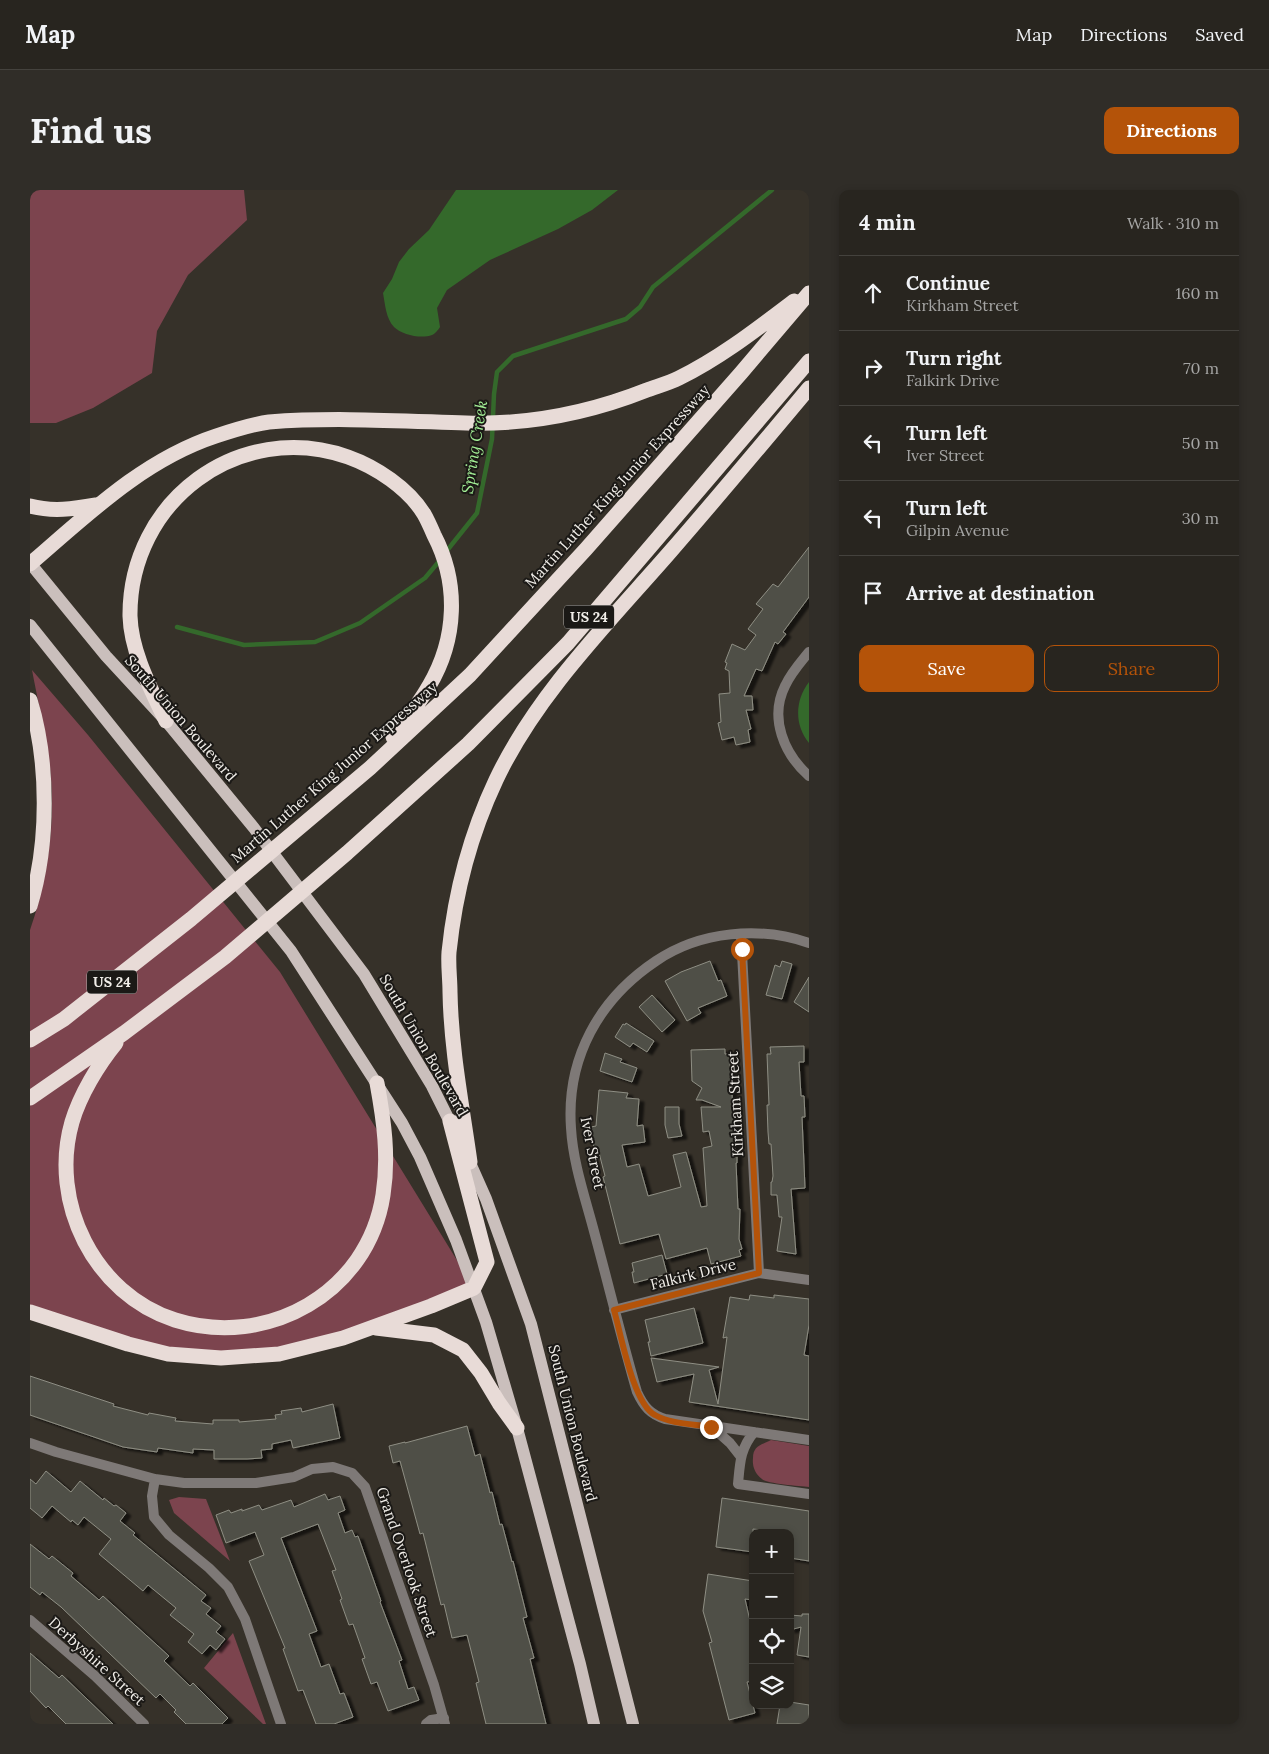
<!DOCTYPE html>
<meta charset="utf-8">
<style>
body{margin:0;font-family:Lora,serif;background:#302d28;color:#f1f3f6}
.controls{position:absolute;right:15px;bottom:15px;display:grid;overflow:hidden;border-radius:10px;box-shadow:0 2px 8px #0003}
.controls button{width:45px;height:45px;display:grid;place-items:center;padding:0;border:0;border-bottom:1px solid #44423d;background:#28251f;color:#f1f3f6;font:25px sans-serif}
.stop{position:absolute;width:15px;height:15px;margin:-11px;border:4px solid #b45309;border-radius:50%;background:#fff}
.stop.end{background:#b45309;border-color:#fff;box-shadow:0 1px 5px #0008}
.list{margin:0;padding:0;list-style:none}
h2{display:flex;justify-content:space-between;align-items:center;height:65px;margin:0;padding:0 20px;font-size:21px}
h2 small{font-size:16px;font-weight:400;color:#a5a5a4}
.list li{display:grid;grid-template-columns:32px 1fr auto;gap:15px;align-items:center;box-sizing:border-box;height:75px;padding:0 20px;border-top:1px solid #44423d}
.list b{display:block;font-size:19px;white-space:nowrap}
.list p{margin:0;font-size:16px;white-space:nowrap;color:#a5a5a4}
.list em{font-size:16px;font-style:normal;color:#a5a5a4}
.actions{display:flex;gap:10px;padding:15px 20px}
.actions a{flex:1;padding:11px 0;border:1px solid #b45309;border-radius:10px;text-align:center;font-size:18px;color:#b45309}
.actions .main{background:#b45309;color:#fff}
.icon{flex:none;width:28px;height:28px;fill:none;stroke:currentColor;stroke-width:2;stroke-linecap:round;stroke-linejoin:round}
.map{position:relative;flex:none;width:779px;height:1534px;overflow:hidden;border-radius:10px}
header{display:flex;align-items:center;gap:30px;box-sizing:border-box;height:70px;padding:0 25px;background:#28251f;border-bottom:1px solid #44423d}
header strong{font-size:24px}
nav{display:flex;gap:28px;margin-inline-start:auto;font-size:18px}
.intro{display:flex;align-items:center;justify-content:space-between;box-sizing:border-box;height:120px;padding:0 30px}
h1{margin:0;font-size:35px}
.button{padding:12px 22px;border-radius:10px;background:#b45309;color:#fff;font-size:18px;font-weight:700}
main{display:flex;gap:30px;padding:0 30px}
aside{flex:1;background:#28251f;border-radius:10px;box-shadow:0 2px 8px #0003}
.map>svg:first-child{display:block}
.green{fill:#7c444e}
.water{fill:#34692b}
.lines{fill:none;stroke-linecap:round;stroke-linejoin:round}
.stream{stroke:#34692b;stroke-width:4.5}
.building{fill:#505046;stroke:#8e8e84;filter:url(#shadow)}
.minor{stroke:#7e7977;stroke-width:10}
.primary{stroke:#cabfbc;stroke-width:12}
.motorway{stroke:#e8dbd7;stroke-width:15}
.route{stroke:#b45309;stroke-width:6}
.labels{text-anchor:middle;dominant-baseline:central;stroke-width:4;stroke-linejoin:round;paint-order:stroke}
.shield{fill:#1b1916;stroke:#b1aeaa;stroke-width:1}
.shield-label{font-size:14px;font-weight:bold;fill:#f1eee9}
.street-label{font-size:15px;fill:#f1eee9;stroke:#1b1916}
.water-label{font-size:16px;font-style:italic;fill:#a3ef96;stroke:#1b1916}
</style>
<header>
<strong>Map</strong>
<nav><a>Map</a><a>Directions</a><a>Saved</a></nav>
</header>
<div class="intro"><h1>Find us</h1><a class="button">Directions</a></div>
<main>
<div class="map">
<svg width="779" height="1534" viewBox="0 0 779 1534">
<defs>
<filter id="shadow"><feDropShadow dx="5" dy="3" stdDeviation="1" flood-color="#0009"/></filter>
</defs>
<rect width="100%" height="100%" fill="#363129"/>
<!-- green -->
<path class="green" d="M0,0H214L217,30L158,85L127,141L122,183L63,218L26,233H0Z
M2,480L58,545L250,782L444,1098L313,1148L191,1168L98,1154L0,1122V740C13,704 22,654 22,616C23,572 10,523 2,480Z
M741,1250L779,1256V1297C770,1296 737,1294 732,1289C725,1284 722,1276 723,1268C723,1256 731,1255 741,1250Z
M149,1307L176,1309L200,1371L144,1323L139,1310Z
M203,1443L236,1534H233L174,1478Z"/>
<!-- water -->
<path class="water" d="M426,0H588L562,20L528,39L460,70L417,100L407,118L410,137C408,140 405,144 402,145C391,149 372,145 364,137C356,129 355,114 353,103L362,89L369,72L379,59L399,40Z
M779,492V553C764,535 765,510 779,492Z"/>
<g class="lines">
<!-- stream -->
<path class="stream" d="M415,363L447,323L462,249L464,204L467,182L483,166L596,129L610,117L623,97L742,0
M147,437L214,455L285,452L330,433L395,388L411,369"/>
</g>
<!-- building -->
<path class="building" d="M779,357V407L753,442L756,444L748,454L745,452L732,481L726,479L714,506H722L723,520H716L721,539L718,540L720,552L706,555L704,547L692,550L688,533L691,532L689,504L700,503L699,481L695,479L697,473L695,472L702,454L715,460L726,445L718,439L733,419L726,414L743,394L748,397Z
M680,771L688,791L691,790L697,806L668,818L671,823L657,831L635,791L651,782Z
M752,771L762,774L752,809L736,805L745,775L750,777Z
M779,787V822L764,812Z
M622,805L645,830L632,842L609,817Z
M596,833L624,851L617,862L603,853L600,857L585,847L593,834L595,835Z
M774,856V872H769L771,906H774L775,927H772L775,998L761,999L766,1064L747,1061L752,1027H749L747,1005H741V992H742L743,986L741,954H739L738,942L737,915H739L737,864H741L740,857Z
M695,859V864H699L701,885L705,960H707V973H706L708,1019H710L709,1049L712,1059L709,1060L711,1066L681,1074L677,1058L636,1069L629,1044L590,1054L573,987L575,986L568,959L564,960L561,937L566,936L569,900L598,903L596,908L609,909L607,936L613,935L615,952L592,955L597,977L609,974L618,1006L651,997L643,965L656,962L671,1017L677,1016L673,958L682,956L679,941L673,942L671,917H691L672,910H666L672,898L662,891L661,860Z
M575,863L592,869L590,872L607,878L602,892L570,881Z
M635,917H649V934L652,946L638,948L635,935Z
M632,1065L637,1084L604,1093L602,1082H604L602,1073Z
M720,1105L744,1108V1105L779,1109V1135L774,1165L779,1166V1230L659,1212L664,1184L627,1192L621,1168L689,1177L679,1180L688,1214L697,1147L693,1148L700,1107L719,1110Z
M664,1118L673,1153L621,1166L618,1152H620L615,1130Z
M0,1186L84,1214L83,1216L118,1225L119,1223L146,1228L145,1231L183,1234V1230H209V1232L246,1229L245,1225L252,1224L251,1221L271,1218L272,1222L303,1214L310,1248L263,1258L261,1250L242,1254V1259L231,1260L232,1268L217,1269H184V1260L163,1259V1263L128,1258L127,1262L93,1257L0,1225Z
M437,1236L445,1266L450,1264L460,1303L462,1302L470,1335L472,1334L482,1372L483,1371L497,1427L493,1428L504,1468L500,1469L516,1534H456L446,1493L449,1492L437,1445L422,1448L414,1414L411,1415L393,1343L390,1344L370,1271L363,1273L359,1256L375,1252V1253Z
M16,1281L41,1302L50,1291L73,1310L74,1308L84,1316L86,1315L96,1323L90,1331L105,1343L103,1345L176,1405L171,1411L181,1418L176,1424L191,1436L186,1442L195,1449L186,1460L180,1455L172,1464L158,1452L164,1444L140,1425L146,1418L118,1395L113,1401L69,1364L81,1349L54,1327L48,1335L42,1330L41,1332L22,1316L12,1328L0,1318V1289L6,1294Z
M295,1304L298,1310L310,1306L315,1320L308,1323L315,1343L322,1340L325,1347L328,1346L351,1411L350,1412L372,1470L369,1471L378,1499L384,1497L389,1510L358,1521L347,1492L341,1494L332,1469L335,1468L323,1434L319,1435L310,1410L312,1409L302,1381L306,1380L288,1334L251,1348L287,1441L279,1444L291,1477L299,1474L310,1504L314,1503L323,1527L304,1534H286L273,1500L268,1501L253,1459L255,1458L219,1371L234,1365L225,1342L196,1353L186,1325L199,1320L201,1323L212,1319V1321L229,1315L232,1320L261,1310L264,1317Z
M692,1308L779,1321V1371L760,1368V1343L723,1339V1362L686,1357Z
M0,1354L19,1369L22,1366L43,1383L41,1386L69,1410L73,1406L139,1466L134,1471L160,1496L163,1493L198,1528L192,1534H156L144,1522L146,1520L130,1504L126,1508L31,1417L12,1402L10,1405L0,1397Z
M678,1384L723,1391V1410L715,1409L721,1435L723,1434V1491L717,1492L725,1523L699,1530L679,1453L682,1452L673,1421Z
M772,1424H779V1467L767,1465L771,1437L760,1440V1425L772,1426Z
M0,1463L29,1488L32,1485L83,1534H36L18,1516L16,1518L0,1501Z
M760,1512L779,1515V1534H747L750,1515H760Z"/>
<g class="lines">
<!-- minor -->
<path class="minor" d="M779,462C770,473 761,483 755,496C739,528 754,564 779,586
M711,744L729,1083
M779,753C730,736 670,741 626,771C569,809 536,868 541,938C543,974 556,1010 565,1045C579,1097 592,1150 607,1202C614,1217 620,1224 635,1229L779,1250
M584,1120L729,1083L779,1090
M682,1237L700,1253L711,1267
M724,1242C710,1259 710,1273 708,1294L779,1304
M0,1253L26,1262L125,1289L154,1293H226L264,1287L282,1279L303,1277L322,1283L335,1297L404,1495L415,1534
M125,1289L122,1306L124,1327L139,1345L179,1378L198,1397L215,1429L251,1534
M0,1430L65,1486L114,1534
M396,1534L401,1530L414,1528"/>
<!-- primary -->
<path class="primary" d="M0,373L76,466L136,531L224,638L334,784L402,896L424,940
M0,435L261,761L372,933L390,967L426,1050L456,1132L487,1238L550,1474L564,1534
M436,964L456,1009L501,1134L603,1534"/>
<!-- motorway -->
<path class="motorway" d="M0,316C22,322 44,319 66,315
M0,374C57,325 113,270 186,246C201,241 223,234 239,232C304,227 371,231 436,233C499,235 559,223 617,200C628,196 639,193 649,188C690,168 727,139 764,111
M0,510C19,572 19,654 0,716
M136,531C121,499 101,462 100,426C99,311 209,229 318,267C346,277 378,298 394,324C398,331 401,338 404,345C429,393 427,449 399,496C389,514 376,530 363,547
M0,850L34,829L161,729L340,578L440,485L556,359L711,183L779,103
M86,853C68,875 50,905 42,932C19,1012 64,1104 145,1130C237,1159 338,1103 353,1005C359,967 354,931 347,893
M0,908L94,843L195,767L317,663L438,554L538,453L779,171
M440,972C432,915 421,859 420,802C420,789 418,775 419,762C425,704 441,643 466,590C506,505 579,432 640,362C687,308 733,253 779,198
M0,1122L98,1154L138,1164L191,1168L249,1164L313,1148L401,1116L444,1098L457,1072L420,931
M346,1138L404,1145L433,1160L451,1183L469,1213L487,1238"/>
</g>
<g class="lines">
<!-- route -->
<path class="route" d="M681,1237C664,1234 641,1234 625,1225C603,1214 591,1144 584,1120L729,1083L712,759"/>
</g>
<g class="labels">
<!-- shield labels -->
<g class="shield">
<rect x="534" y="415.5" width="50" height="23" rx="4"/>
<rect x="57" y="780.5" width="50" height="23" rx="4"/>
</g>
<g class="shield-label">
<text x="559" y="427">US 24</text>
<text x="82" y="792">US 24</text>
</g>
<!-- street labels -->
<g class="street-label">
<text transform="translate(587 296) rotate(-48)">Martin Luther King Junior Expressway</text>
<text transform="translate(151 528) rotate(49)">South Union Boulevard</text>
<text transform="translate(304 582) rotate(-41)">Martin Luther King Junior Expressway</text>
<text transform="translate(394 855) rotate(60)">South Union Boulevard</text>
<text transform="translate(705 914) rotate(-93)">Kirkham Street</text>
<text transform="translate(563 963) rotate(79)">Iver Street</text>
<text transform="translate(663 1084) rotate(-14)">Falkirk Drive</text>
<text transform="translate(543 1233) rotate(76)">South Union Boulevard</text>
<text transform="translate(377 1372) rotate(71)">Grand Overlook Street</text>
<text transform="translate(67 1471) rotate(42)">Derbyshire Street</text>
</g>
<!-- water labels -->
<g class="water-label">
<text transform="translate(444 257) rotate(-81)">Spring Creek</text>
</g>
</g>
</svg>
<div class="controls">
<button>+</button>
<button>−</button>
<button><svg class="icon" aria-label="locate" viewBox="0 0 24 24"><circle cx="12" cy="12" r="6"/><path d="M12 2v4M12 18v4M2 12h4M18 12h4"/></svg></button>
<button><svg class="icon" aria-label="layers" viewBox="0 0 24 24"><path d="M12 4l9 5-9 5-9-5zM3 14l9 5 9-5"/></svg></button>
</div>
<div class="stop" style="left:712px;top:759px"></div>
<div class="stop end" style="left:681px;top:1237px"></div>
</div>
<aside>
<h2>4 min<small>Walk · 310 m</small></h2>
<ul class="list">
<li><svg class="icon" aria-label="ahead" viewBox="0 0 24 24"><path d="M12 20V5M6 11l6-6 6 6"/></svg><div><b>Continue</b><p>Kirkham Street</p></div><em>160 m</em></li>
<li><svg class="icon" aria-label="right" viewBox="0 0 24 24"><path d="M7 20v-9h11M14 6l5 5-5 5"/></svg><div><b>Turn right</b><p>Falkirk Drive</p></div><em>70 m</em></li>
<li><svg class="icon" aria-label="left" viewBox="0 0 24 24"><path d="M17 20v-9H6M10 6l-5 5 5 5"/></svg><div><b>Turn left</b><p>Iver Street</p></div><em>50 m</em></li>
<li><svg class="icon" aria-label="left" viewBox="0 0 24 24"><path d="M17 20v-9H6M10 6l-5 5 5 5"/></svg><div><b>Turn left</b><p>Gilpin Avenue</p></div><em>30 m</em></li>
<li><svg class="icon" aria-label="arrive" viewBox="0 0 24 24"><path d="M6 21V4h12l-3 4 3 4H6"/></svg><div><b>Arrive at destination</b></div></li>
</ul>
<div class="actions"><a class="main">Save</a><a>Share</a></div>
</aside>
</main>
